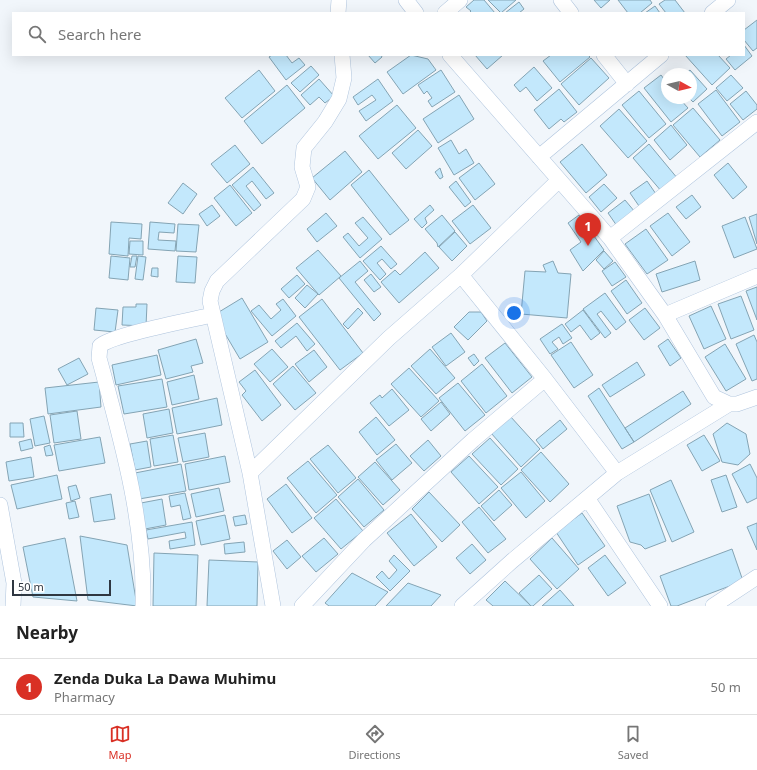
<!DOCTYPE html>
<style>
body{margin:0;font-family:"Noto Sans",sans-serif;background:#f2f2f2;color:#222}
.compass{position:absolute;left:661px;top:68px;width:36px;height:36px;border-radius:50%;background:#fff;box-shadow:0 4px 16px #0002;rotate:98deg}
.scale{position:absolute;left:12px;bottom:10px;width:99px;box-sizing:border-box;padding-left:4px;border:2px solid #2f3741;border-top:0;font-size:11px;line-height:14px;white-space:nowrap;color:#2f3741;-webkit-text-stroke:3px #fff;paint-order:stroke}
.you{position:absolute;left:514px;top:313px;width:14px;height:14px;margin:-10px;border:3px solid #fff;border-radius:50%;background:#1a73e8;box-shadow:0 0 0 6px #1a73e833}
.badge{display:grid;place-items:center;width:26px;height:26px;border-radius:50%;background:#d93025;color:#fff;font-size:13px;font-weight:700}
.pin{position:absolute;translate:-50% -33px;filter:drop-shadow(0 1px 2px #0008)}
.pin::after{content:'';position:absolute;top:21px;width:14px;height:12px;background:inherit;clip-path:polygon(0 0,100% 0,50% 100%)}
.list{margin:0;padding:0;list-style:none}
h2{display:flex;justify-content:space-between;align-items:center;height:52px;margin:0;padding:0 16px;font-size:17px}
h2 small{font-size:13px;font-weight:400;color:#767676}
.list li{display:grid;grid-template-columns:26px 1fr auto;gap:12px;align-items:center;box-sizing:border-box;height:56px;padding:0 16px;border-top:1px solid #e0e0e0}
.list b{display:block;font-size:15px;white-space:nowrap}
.list p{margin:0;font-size:13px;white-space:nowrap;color:#767676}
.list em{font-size:13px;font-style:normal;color:#767676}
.icon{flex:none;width:22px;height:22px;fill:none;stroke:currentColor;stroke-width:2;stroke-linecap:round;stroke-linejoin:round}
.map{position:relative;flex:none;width:757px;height:606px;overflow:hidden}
.search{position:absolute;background:#fff;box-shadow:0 4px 16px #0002;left:12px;right:12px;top:12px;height:44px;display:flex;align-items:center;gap:10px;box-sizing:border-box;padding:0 14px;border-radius:0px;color:#767676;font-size:15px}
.sheet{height:108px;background:#fff}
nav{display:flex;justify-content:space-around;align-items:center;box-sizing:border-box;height:56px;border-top:1px solid #e0e0e0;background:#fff;font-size:11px;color:#767676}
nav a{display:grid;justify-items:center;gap:2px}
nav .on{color:#d93025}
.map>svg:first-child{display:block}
.building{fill:#c3e8fc;stroke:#84a4b4}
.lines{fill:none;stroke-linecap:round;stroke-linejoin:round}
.minor-casing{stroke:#afc4dd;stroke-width:16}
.minor{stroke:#fff;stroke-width:15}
</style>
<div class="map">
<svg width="757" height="606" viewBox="0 0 757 606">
<rect width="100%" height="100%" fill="#f1f6fb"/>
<!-- building -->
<path class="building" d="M474,0H484L495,13H469L471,11L466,7Z
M488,0H516L501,13Z
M594,0H610L601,8Z
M618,0H650L652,3L640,13H628Z
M665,0H675L685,13H666L659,4Z
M519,2L524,9L519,13H505Z
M655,6L660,13H645Z
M757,20V48L753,51L744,40V30Z
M744,45L752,56L735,70L726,59L731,55H744Z
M272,55H286L292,63L299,58L305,65L286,80L269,57Z
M368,55H381L382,57L375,63Z
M411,55L428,59L436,70L403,94L387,72Z
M475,55H503L487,69Z
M551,55H588L590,57L560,82L543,61Z
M685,55H718L730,68L712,85Z
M591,58L609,78L579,105L561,84Z
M311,66L319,75L300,92L291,83Z
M534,67L552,88L537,101L526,87L520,92L514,85Z
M259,70L275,91L242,118L225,98Z
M441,70L455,92L432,107L428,101L432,98L427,91L424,94L418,85Z
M690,70L707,89L693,102L689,98H691V74H685Z
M661,75L667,83V98H679L688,108L671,122L644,88Z
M731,75L743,88L727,101L716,88Z
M319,79L334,96L325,103L319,97L310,105L301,95Z
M378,79L393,101L366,121L359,111L376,100L372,95L358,105L353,97Z
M287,85L305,108L262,144L244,121Z
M559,89L577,112L564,122L561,119L549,129L534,110Z
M716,90L740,122L722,136L698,104Z
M639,91L666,124L649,138L622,105Z
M746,91L757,105V109L743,120L730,104Z
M459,95L474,119L438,143L423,119Z
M397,105L416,128L378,159L359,136Z
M693,108L720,140L700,157L673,125Z
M619,109L647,141L628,158L600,126Z
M671,125L687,145L670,160L654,140Z
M418,130L432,146L406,169L392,153Z
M451,140L459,154L466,149L474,163L454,175L438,148Z
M582,144L607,175L586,193L560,162Z
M649,144L678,179L662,192L633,158Z
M235,145L250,164L227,183L211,164Z
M345,151L362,172L330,200L312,178Z
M479,163L495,184L475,200L459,178Z
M728,163L747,187L733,199L714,175Z
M253,167L274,193L266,199L252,181L246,186L261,205L254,211L232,185Z
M440,168L443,177L440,179L435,172Z
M369,170L409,220L390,235L351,185Z
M456,181L471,202L465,207L449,187Z
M647,181L656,194L639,206L630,193Z
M183,183L197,194L183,214L168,203Z
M604,184L617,198L601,212L589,197Z
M230,185L252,213L236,226L214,198Z
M692,195L701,207L686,219L676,207Z
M625,200L635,212L617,226L608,213Z
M212,205L220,216L207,226L199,214Z
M430,205L434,210L425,218L427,223L422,228L414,219Z
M473,205L491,228L470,244L452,221Z
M326,213L337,226L317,242L307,229Z
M668,213L690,242L672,256L650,226Z
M757,214V244L749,217Z
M442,215L455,231L438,247L437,243L425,229Z
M579,215L604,250L583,271L570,250L581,242L568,223Z
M363,217L382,239L360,258L343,237L348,233L359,246L368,238L355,223Z
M745,217L757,249L734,258L722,226Z
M111,222L142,224L141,239L129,238L128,256L109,254Z
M150,222L175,224L174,233L159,232L158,240L176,241L175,251L148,249Z
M178,224L199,225L196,252L176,251Z
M646,229L668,260L647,274L625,244Z
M455,232L467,246L452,261L439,247Z
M130,241H143V255L129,254Z
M381,246L397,264L391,269L382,259L377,263L386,274L380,280L363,261Z
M318,250L341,276L319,295L296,268Z
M604,251L613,261L604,269L596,260Z
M425,252L439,268L399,303L381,282L395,270L400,275Z
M111,256L130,258L128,280L109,278Z
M132,256H137L135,267H130Z
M138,256L146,257L143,280L135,279Z
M178,256L197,257L195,283L176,282Z
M360,261L368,271L355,282L381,314L374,321L339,278Z
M553,261L558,273L571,274L567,318L521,314L525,271L546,272L543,265Z
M695,261L700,280L662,292L656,274Z
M615,262L626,277L612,286L602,271Z
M152,268H158V277L151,276Z
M371,274L381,287L374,292L364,280Z
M297,275L305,284L289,298L281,289Z
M626,280L642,303L627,314L611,291Z
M307,285L318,294L305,308L295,298Z
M757,287V320L746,291Z
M605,293L626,322L616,330L601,311L597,314L611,333L605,338L583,309Z
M741,296L754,330L731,339L718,304Z
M242,298L268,342L240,359L214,315Z
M283,299L296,316L272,336L251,311L259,305L271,319L281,310L276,304Z
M322,299L363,353L340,370L299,317Z
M136,304H147L146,326L122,325L123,307H136Z
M711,306L726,339L704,349L689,316Z
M96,308L118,310L115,332L94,330Z
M358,308L363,313L348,329L343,324Z
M645,308L660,328L644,340L629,320Z
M583,310L600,333L591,340L580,325L571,332L565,324Z
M469,312H481L487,321L468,340L454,327Z
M297,323L315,344L307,351L296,336L281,348L275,341Z
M562,324L572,338L563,344L559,337L552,342L558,349L550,354L540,339Z
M451,333L465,352L446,366L432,347Z
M754,335L757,342V379L752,381L736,344Z
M196,339L203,363L191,366L193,372L166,379L158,350Z
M668,339L681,358L670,366L658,346Z
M571,342L593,375L574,388L551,355Z
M505,343L532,377L512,393L485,358Z
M725,344L746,379L726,391L705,357Z
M272,349L288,367L270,382L254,364Z
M430,349L455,378L436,394L411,366Z
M314,350L327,367L309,382L295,364Z
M474,354L479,361L474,366L468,358Z
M157,355L161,375L116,385L112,365Z
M79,358L88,374L67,385L58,369Z
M637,362L645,375L610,397L602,385Z
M482,364L507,396L486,413L461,381Z
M293,366L316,393L295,410L273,384Z
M409,368L439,401L421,417L391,384Z
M255,370L281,405L262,421L242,395L246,391L239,382Z
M194,375L199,399L172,405L167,382Z
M162,379L167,407L124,414L118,386Z
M99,382L101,407L48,414L45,388Z
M458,383L485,415L465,431L439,398Z
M599,388L634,442L622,449L588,396Z
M392,389L409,410L389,426L370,403L380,395L382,398Z
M683,391L691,404L634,442L625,428Z
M217,398L222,425L177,434L172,408Z
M441,402L450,414L431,431L421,419Z
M169,409L173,433L147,438L143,414Z
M77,411L81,439L54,443L50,415Z
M44,416L50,443L35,446L30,419Z
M510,416L540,449L521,467L491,433Z
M376,417L395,440L377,455L359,432Z
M560,420L567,429L543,449L536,440Z
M10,423H23L24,437H10Z
M727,423L746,434L750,454L738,465L722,462L713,434Z
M205,433L209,457L183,462L178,438Z
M173,435L178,462L154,466L150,439Z
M704,435L720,461L702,471L687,445Z
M100,437L105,463L59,471L54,445Z
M490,438L518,469L501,485L472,454Z
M31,439L33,448L21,451L19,442Z
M428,440L441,456L424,471L410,456Z
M147,441L151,467L135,470L130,444Z
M396,444L412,463L392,480L376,460Z
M50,445L53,455L46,456L44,447Z
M328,445L356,478L338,493L310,459Z
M541,452L569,484L550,502L521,470Z
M225,456L230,482L189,490L185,464Z
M469,456L498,487L479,504L451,472Z
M31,457L34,477L9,481L6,462Z
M308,461L337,495L316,513L287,478Z
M375,462L400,490L383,505L358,477Z
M181,464L186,491L139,499L135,473Z
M750,464L757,478V498L747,503L732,474Z
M521,472L545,501L526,518L501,488Z
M57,475L62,499L17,509L11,485Z
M726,475L737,507L722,512L711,480Z
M358,479L384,510L364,527L338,497Z
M671,480L694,532L672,542L650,490Z
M286,484L312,518L292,533L267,499Z
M76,485L80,498L71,501L68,487Z
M219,488L224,511L196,517L191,494Z
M499,490L512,505L494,521L481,506Z
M429,492L460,525L442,542L412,509Z
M185,493L191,518L183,520L180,505L171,507L169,496Z
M111,494L115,519L94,522L90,498Z
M649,494L666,541L645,549L641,545L630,542L617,506Z
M162,499L166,525L145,529L141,503Z
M336,499L363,531L341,549L314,518Z
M75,501L79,517L69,519L66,503Z
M479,507L506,539L488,553L462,522Z
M582,513L605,546L578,565L556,532Z
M411,514L437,547L414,566L387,533Z
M225,515L230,539L201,545L196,521Z
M245,515L247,524L235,526L233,517Z
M192,522L195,545L170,549L169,541L186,538L185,532L148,539L146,530Z
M757,523V550L747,527Z
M80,536L127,545L137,606L88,600Z
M65,538L77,601L33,597L23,547Z
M324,538L338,554L316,572L302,556Z
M552,538L579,569L557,589L530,559Z
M287,540L301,557L287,569L273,551Z
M244,542L245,552L225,554L224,544Z
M472,544L486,560L470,574L456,558Z
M732,549L743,581L677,606H671L660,576Z
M154,553L198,555L196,606H153Z
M394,555L410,571L390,591L376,577L382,571L389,579L397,570L389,561Z
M605,555L626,583L608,596L588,568Z
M209,560L258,562L257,606H207Z
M352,573L388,592L375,606H329L325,603Z
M539,575L552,589L533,606H531L519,593Z
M505,581L531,606H493L486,600Z
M408,583L441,595L431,606H386Z
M560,590L574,606H542Z"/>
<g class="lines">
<defs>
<path id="minor" d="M406,0L416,13
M561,0L571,13
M338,13L339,0
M445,13L460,0
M712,13L728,0
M450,55L610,238L665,315L714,397L729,404H737L757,397
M604,55L627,84
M539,157L661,55
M610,238L757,122
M461,275L545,379L617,473
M665,315L757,276
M250,473L389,338L461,275L558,181
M587,498L660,606
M0,505L14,583L13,606
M143,606C145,521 121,439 99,358L100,346C111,335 191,320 212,315
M273,606L250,473L210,301L212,291L217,281L303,199L308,187L302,167L304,148L325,122L339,99L344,78L342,55
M302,606L364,540L473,440L545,379
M462,606L512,561L617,473L729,404
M713,606L757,577"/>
</defs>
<!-- minor casing -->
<use href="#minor" class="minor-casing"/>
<!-- minor -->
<use href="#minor" class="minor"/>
</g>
</svg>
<svg class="compass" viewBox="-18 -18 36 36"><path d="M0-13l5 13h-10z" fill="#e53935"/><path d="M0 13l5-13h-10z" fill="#767676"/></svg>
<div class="scale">50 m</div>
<div class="you"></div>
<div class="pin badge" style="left:588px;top:246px">1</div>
<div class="search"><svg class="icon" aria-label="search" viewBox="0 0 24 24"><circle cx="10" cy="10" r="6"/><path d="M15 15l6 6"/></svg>Search here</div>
</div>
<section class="sheet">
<h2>Nearby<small></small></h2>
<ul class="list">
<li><span class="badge">1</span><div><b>Zenda Duka La Dawa Muhimu</b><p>Pharmacy</p></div><em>50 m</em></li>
</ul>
</section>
<nav>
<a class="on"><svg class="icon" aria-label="map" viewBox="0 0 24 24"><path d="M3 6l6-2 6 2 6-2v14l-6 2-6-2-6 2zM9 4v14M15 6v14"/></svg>Map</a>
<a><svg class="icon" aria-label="directions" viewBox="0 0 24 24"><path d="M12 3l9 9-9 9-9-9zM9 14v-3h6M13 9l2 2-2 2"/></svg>Directions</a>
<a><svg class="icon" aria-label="saved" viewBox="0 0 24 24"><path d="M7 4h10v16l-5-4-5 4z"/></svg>Saved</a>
</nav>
